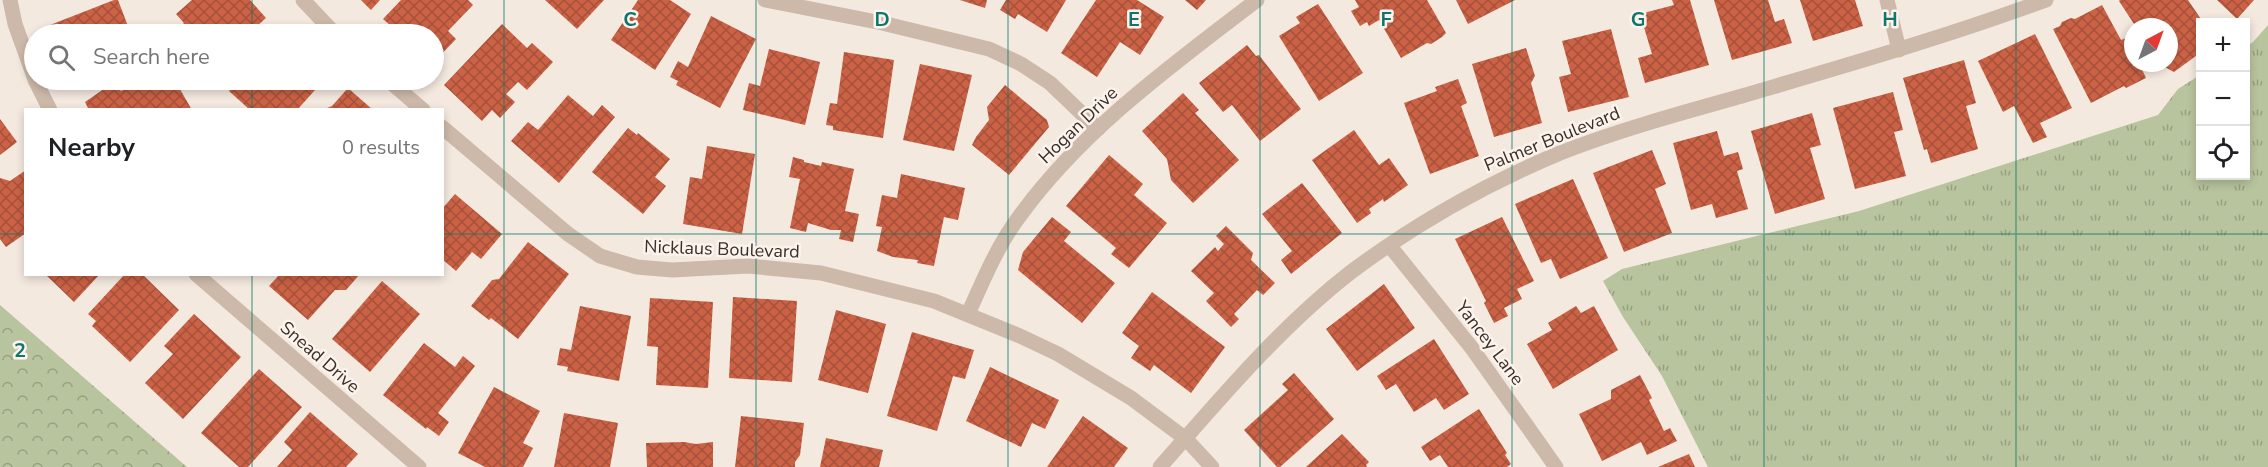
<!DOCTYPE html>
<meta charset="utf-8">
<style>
body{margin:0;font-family:"Nunito Sans",sans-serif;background:#f2f2f2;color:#202124}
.controls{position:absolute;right:18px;top:18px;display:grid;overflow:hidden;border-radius:0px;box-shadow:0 3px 9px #0003}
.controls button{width:54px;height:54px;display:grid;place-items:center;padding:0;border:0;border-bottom:2px solid #e0e0e0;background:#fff;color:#202124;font:30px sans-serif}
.compass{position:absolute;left:2124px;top:18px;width:54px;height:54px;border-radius:50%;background:#fff;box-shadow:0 3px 9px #0003;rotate:41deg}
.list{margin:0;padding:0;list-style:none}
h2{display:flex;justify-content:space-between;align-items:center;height:78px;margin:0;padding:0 24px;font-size:26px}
h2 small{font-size:20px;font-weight:400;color:#757577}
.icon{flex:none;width:33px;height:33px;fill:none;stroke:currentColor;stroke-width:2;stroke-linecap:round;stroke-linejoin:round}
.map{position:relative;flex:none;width:2268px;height:467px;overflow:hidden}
.search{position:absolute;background:#fff;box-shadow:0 3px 9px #0003;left:24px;top:24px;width:420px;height:66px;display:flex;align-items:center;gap:15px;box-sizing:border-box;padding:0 21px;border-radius:33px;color:#757577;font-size:22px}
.panel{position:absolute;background:#fff;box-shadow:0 3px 9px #0003;left:24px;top:108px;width:420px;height:168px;border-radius:0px}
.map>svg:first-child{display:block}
.grass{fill:url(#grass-tufts)}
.forest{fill:url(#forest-crowns)}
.building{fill:url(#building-cross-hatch)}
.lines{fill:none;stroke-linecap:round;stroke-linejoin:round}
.minor{stroke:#cdb9a9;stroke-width:15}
.grid{fill:none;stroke:#0f766e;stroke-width:1.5;stroke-opacity:0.55}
.labels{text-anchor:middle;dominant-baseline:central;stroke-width:5;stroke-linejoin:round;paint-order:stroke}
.street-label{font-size:18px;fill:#3a2e29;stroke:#fbf3ec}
.grid-label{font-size:20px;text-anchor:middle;font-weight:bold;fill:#0f766e;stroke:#fbf3ec;stroke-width:5;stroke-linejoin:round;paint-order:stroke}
</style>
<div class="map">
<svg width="2268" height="467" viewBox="0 0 2268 467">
<defs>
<pattern id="grass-tufts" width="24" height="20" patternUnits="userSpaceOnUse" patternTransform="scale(1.5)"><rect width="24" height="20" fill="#b8c49d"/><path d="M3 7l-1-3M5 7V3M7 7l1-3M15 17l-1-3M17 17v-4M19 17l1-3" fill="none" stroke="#97a080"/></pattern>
<pattern id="forest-crowns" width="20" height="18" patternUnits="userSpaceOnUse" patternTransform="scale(1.5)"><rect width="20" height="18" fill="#b8c49d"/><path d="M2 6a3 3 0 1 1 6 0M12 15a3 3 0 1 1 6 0" fill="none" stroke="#97a080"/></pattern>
<pattern id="building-cross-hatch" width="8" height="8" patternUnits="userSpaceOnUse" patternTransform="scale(1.5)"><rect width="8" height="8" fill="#cb6245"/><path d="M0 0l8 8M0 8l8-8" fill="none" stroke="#a6513a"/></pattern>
</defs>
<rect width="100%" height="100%" fill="#f4e9df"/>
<!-- grass -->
<path class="grass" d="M2268,25V467H1708L1662,376L1623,317L1603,281L1622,269L1859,211L2158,115L2178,89L2200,75V176H2246V47L2253,42Z"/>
<!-- forest -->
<path class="forest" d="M0,305L187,467H0Z"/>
<!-- building -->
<path class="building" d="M114,0H118L131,34H54L50,25Z
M192,0H250L266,18L248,34H191L182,25L184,23L176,14Z
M361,0H380L371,10Z
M401,0H468L473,5L448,31L456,39L434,62V34H400L383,19Z
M545,0H604L577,29Z
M638,0H670L691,14L655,70L611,40Z
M960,0H987L985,8Z
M1006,0H1066L1047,32L1018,14L1015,19L1000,10Z
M1096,0H1137L1164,17L1140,55L1120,42L1097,77L1061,53Z
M1185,0H1206L1197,10Z
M1355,0H1427L1446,33L1442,37L1431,44L1427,43L1401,58L1379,20L1369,26L1367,22L1360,26L1351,11L1359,7Z
M1456,0H1515L1468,24Z
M1672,0H1690L1709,65L1645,83L1638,58L1652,54L1640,14L1674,5Z
M1714,0H1768L1775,22L1784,19L1792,43L1732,60Z
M1800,0H1855L1863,26L1813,41Z
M2120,0H2188L2203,22H2200V53L2174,72L2163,66L2161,63H2169V27H2136L2119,1Z
M2217,0H2254L2237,19Z
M1318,4L1363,73L1319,101L1279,36L1300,23L1296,17Z
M2102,5L2121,40L2126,38L2133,51V63H2139L2146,78L2126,88L2124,86L2091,103L2053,29L2060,26L2062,22L2071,18L2075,19Z
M711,16L756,39L720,108L676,85L678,81L670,77L678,61L688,67Z
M502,24L527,48L532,43L553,62L527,90L518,82L506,94L515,102L500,118L492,110L482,121L444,85Z
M1611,29L1629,97L1568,112L1559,77L1571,74L1562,41Z
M2035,34L2072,108L2040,123L2047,137L2033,143L2014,106L2003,112L1978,61Z
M1247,45L1256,56L1259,55L1301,109L1260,141L1232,105L1223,112L1199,83Z
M1526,48L1535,76L1531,83L1542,123L1494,137L1472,64Z
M769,49L820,62L805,125L743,110L749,83L760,86Z
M844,52L894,60L883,138L833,130V126L826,125L830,103L837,104Z
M1964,60L1976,103L1966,106L1978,149L1931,163L1927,149L1924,150L1903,78Z
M920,64L972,75L954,151L903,140Z
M1458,79L1467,103L1461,106L1479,156L1430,174L1404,103L1437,91L1435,87Z
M138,80H172L177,84L192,110H89L85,102L114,82L121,91Z
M239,80H324L297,110H250L229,91Z
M1005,85L1047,120L1049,127L1009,175L972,145L976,137L989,120L987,107Z
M348,88L373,110H322L332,106Z
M1893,92L1903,130L1894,132L1906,176L1855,189L1833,108Z
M1183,93L1199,110L1195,113L1239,160L1193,203L1171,180L1167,159L1142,131Z
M568,95L593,116L602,105L615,117L559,183L511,141L528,122L538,130Z
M1812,113L1821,145L1810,148L1825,199L1775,214L1751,131Z
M0,119L17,142L0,155Z
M628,128L637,135L638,133L670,159L655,177L666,186L643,214L592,172Z
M1354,130L1379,165L1389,158L1408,185L1384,202L1383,199L1369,209L1371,213L1357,223L1312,160Z
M1717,131L1724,156L1738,152L1743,169L1737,171L1748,209L1716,218L1712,204L1691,210L1673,143Z
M707,146L755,154L742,234L683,224L690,177L702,179Z
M1652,150L1666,184L1655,189L1672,233L1624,252L1593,173Z
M1109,155L1143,184L1134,195L1167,223L1129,268L1111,254L1116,248L1066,206Z
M793,157L804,160V162L821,166L822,162L854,169L845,211L859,214L853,242L839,239L841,230H831L808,223L806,232L790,228L800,179L789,177Z
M26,170V233L6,247L0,239V178L10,181Z
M901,174L965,188L958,220L944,217L934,266L917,263L918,260L893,257L877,251L882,227L876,226L882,195L897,198Z
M1573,179L1608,258L1560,279L1551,259L1541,263L1515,204Z
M1302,183L1342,233L1291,274L1281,260L1292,251L1262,214Z
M455,194L502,234L481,259L472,252L456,271L442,259V209Z
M1052,217L1071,232L1064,241L1115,283L1082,323L1018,270L1023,252Z
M1502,217L1534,281L1517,289L1522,299L1504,308L1508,316L1494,323L1484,303L1486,301L1455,239Z
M1226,226L1253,253L1251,260L1275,283L1263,295L1257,290L1234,314L1239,319L1231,327L1206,301L1214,293L1191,271L1215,247L1218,251L1224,244L1216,236Z
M528,242L569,274L518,339L491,318L489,320L471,306L492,280L499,279Z
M45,274H100L74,302Z
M125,274H142L179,310L130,362L92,326L96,321L88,314Z
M280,274H360L346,290H335L308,320L269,286Z
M382,281L420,314L370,372L332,339Z
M1384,284L1415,328L1357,371L1326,329Z
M1152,292L1225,347L1191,393L1154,365L1150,371L1131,358L1139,346L1122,333Z
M733,297L797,301L792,382L729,378Z
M650,298L713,302L708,388L656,385L658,347L647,346Z
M580,306L631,316L619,381L567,371L568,367L557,365L560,348L571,350Z
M1576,306L1581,313L1594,306L1618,350L1553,389L1527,344L1552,330L1548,323Z
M836,310L886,324L868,393L818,380Z
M194,314L241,357L183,419L145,383L173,354L164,346Z
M912,332L974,350L965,379L953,376L937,431L887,416Z
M1434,339L1469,394L1444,410L1436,398L1414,412L1396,384L1386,390L1377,376Z
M424,343L455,367L463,356L475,366L438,413L449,422L439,436L427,427L426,429L383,395Z
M990,367L1059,400L1045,429L1032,423L1021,447L966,421Z
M259,369L302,407L248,467H239L201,433Z
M1294,373L1334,419L1280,467H1277L1244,430L1288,390L1282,384Z
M1640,375L1652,398L1649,400L1664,431L1670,428L1677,441L1647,455L1641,442L1602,461L1579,414L1611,399V390Z
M494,387L540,411L523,443L533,448L523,467H485L458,453Z
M1479,409L1507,453L1505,455L1511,464L1507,467H1448L1440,455L1430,461L1421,447Z
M310,412L358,454L346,467H277L292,450L284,442Z
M564,413L618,423L610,467H554Z
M741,416L804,423L800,455L795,462V467H735Z
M1083,416L1128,448L1114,467H1047Z
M1342,434L1369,462L1366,465L1367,467H1306Z
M826,438L883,450L879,467H820Z
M684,442L696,444L713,442V467H647L646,443Z
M1689,454L1695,467H1658Z"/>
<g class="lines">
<!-- minor -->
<path class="minor" d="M10,0L15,24L34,77
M303,0L335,34
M765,0L882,23L989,49L1021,64L1050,83L1098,129
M1887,0L1899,50
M35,80L50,110
M388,80L423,110
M442,127L568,234L600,256L637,267L672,270L748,266L821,273L934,301L1020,336L1058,354L1131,398L1186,439L1212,467
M1389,245L1471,347L1556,467
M196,274L419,467
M968,314C983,281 997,246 1019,217C1082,130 1172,65 1257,0
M1160,467C1220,399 1279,328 1351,272C1415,224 1486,184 1560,153C1619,130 1681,113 1742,96C1844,66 1946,37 2046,0"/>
</g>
<!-- grid -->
<path class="grid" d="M252,0V34M504,0V467M756,0V467M1008,0V467M1260,0V467M1512,0V467M1764,0V467M2016,0V467M252,80V110M0,234H26M442,234H2268M252,274V467"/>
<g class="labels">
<!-- street labels -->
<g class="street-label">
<text transform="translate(1078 125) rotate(-44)">Hogan Drive</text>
<text transform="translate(1552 139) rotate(-22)">Palmer Boulevard</text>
<text transform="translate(722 249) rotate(2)">Nicklaus Boulevard</text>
<text transform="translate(1490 343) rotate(53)">Yancey Lane</text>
<text transform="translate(320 357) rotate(41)">Snead Drive</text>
</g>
</g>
<g class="grid-label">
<text x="630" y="26">C</text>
<text x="882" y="26">D</text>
<text x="1134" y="26">E</text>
<text x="1386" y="26">F</text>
<text x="1638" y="26">G</text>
<text x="1890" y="26">H</text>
<text x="20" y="357">2</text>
</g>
</svg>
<div class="controls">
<button>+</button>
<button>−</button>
<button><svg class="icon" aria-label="locate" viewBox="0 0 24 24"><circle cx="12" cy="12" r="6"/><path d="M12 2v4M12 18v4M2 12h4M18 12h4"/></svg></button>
</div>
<svg class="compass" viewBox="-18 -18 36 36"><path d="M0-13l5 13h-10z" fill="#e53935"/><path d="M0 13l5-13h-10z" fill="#757577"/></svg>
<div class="search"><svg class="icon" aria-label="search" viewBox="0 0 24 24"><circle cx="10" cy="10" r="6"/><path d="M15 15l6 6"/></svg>Search here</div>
<section class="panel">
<h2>Nearby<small>0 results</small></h2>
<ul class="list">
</ul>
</section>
</div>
